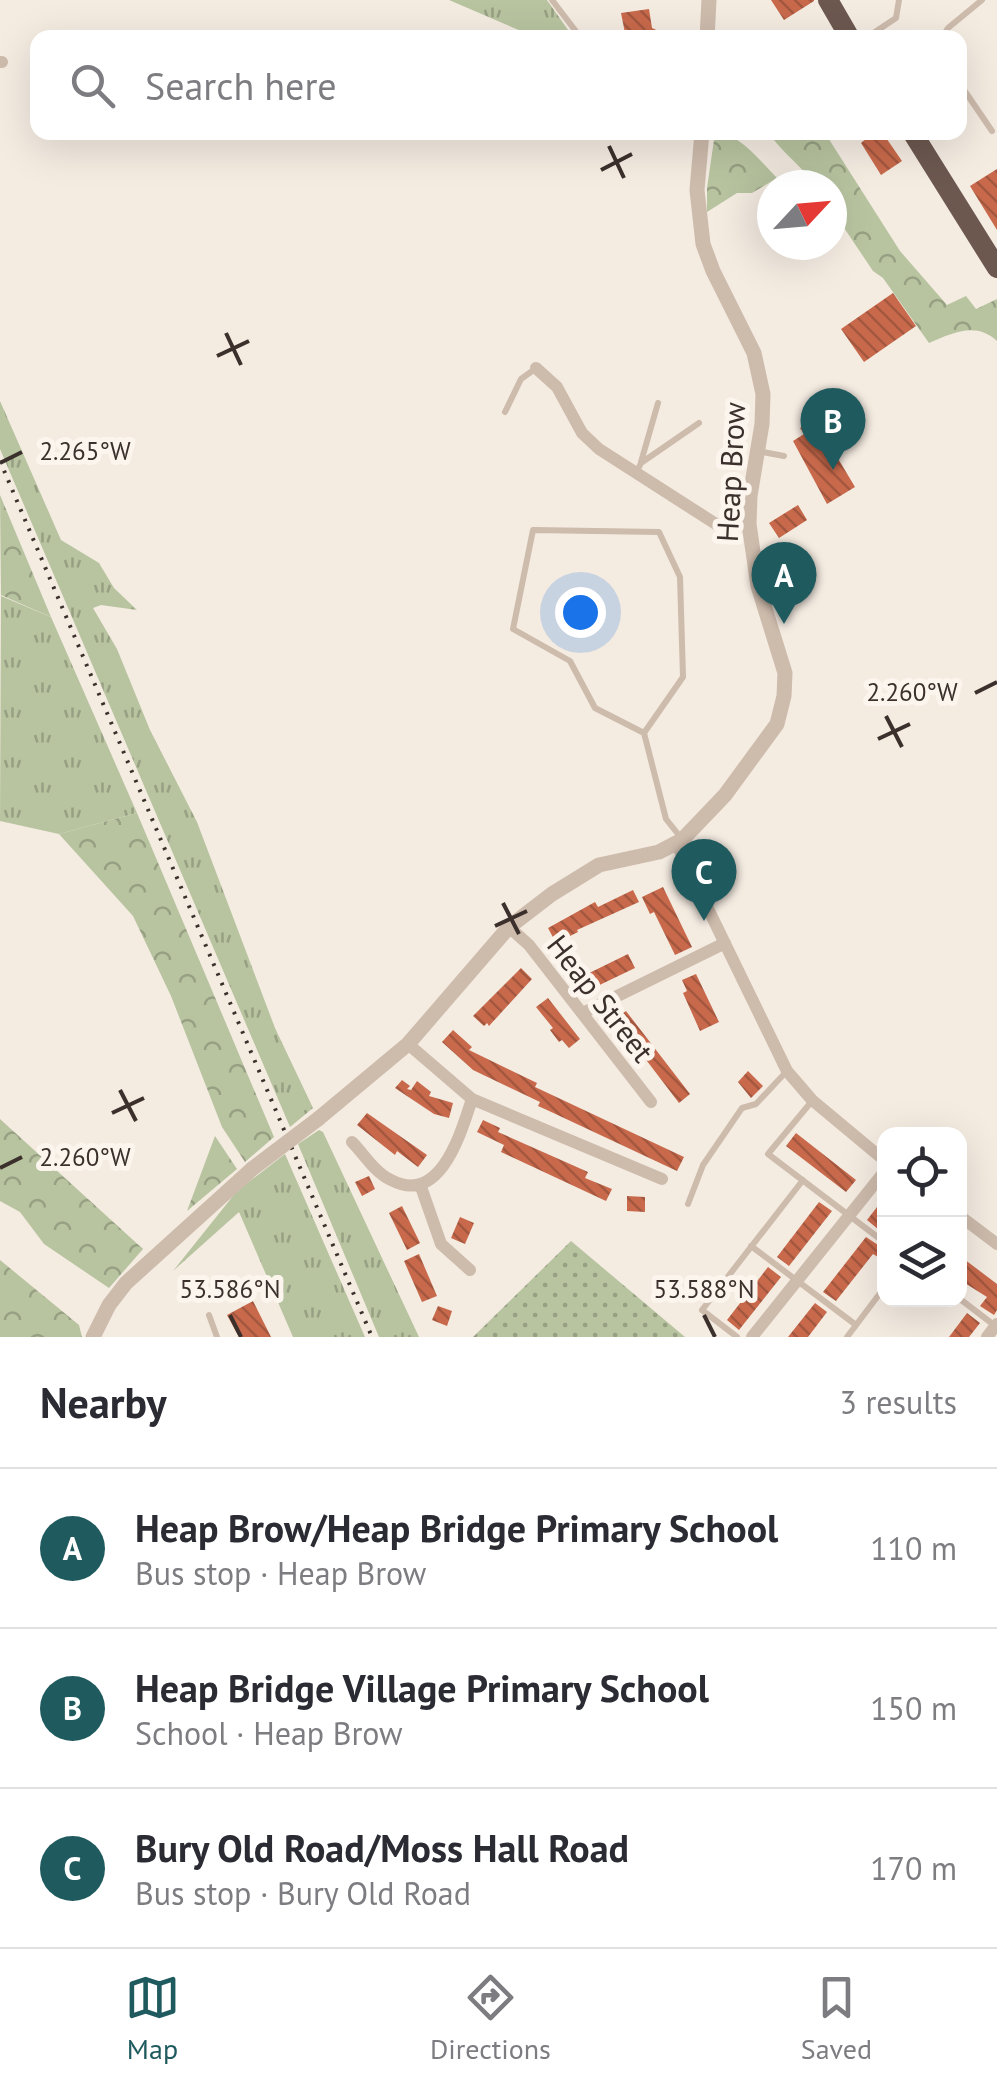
<!DOCTYPE html>
<meta charset="utf-8">
<style>
body{margin:0;font-family:"PT Sans",sans-serif;background:#f7f7f7;color:#2b2b33}
.controls{position:absolute;right:30px;bottom:30px;display:grid;overflow:hidden;border-radius:20px;box-shadow:0 10px 40px #0002}
.controls button{width:90px;height:90px;display:grid;place-items:center;padding:0;border:0;border-bottom:2px solid #e1e1e2;background:#fff;color:#2b2b33;font:50px sans-serif}
.compass{position:absolute;left:757px;top:170px;width:90px;height:90px;border-radius:50%;background:#fff;box-shadow:0 10px 40px #0002;rotate:64deg}
.you{position:absolute;left:580px;top:612px;width:35px;height:35px;margin:-25px;border:8px solid #fff;border-radius:50%;background:#1a73e8;box-shadow:0 0 0 15px #1a73e833}
.badge{display:grid;place-items:center;width:65px;height:65px;border-radius:50%;background:#1f5a5e;color:#fff;font-size:32px;font-weight:700}
.pin{position:absolute;translate:-50% -82px;filter:drop-shadow(0 2px 5px #0008)}
.pin::after{content:'';position:absolute;top:52px;width:35px;height:30px;background:inherit;clip-path:polygon(0 0,100% 0,50% 100%)}
.list{margin:0;padding:0;list-style:none}
h2{display:flex;justify-content:space-between;align-items:center;height:130px;margin:0;padding:0 40px;font-size:42px}
h2 small{font-size:32px;font-weight:400;color:#7c7c81}
.list li{display:grid;grid-template-columns:65px 1fr auto;gap:30px;align-items:center;box-sizing:border-box;height:160px;padding:0 40px;border-top:2px solid #e1e1e2}
.list b{display:block;font-size:38px;white-space:nowrap}
.list p{margin:0;font-size:32px;white-space:nowrap;color:#7c7c81}
.list em{font-size:32px;font-style:normal;color:#7c7c81}
.icon{flex:none;width:55px;height:55px;fill:none;stroke:currentColor;stroke-width:2;stroke-linecap:round;stroke-linejoin:round}
.map{position:relative;flex:none;width:997px;height:1337px;overflow:hidden}
.search{position:absolute;background:#fff;box-shadow:0 10px 40px #0002;left:30px;right:30px;top:30px;height:110px;display:flex;align-items:center;gap:25px;box-sizing:border-box;padding:0 35px;border-radius:20px;color:#7c7c81;font-size:38px}
.sheet{height:610px;background:#fff}
nav{display:flex;justify-content:space-around;align-items:center;box-sizing:border-box;height:140px;border-top:2px solid #e1e1e2;background:#fff;font-size:28px;color:#7c7c81}
nav a{display:grid;justify-items:center;gap:5px}
nav .on{color:#1f5a5e}
.map>svg:first-child{display:block}
.grass{fill:url(#grass-tufts)}
.forest{fill:url(#forest-crowns)}
.park{fill:url(#park-dots)}
.building{fill:url(#building-back-hatch)}
.lines{fill:none;stroke-linecap:round;stroke-linejoin:round}
.service{stroke:#cdbbac;stroke-width:6}
.minor{stroke:#cdbbac;stroke-width:12}
.tertiary{stroke:#cdbbac;stroke-width:15}
.trunk{stroke:#6c584f;stroke-width:20}
.rail{stroke:#3b302b;stroke-width:4;stroke-dasharray:2.5 8;stroke-linecap:butt}
.tertiary-bridge{stroke:#cdbbac;stroke-width:15}
.ticks{fill:none;stroke:#3b302b;stroke-width:4}
.labels{text-anchor:middle;dominant-baseline:central;stroke-width:10;stroke-linejoin:round;paint-order:stroke}
.street-label{font-size:30px;fill:#3b302b;stroke:#fbf5ee}
.ticks-label{font-size:25px;text-anchor:middle;fill:#3b302b;stroke:#fbf5ee;stroke-width:10;stroke-linejoin:round;paint-order:stroke}
</style>
<div class="map">
<svg width="997" height="1337" viewBox="0 0 997 1337">
<defs>
<pattern id="grass-tufts" width="24" height="20" patternUnits="userSpaceOnUse" patternTransform="scale(2.5)"><rect width="24" height="20" fill="#b8c4a0"/><path d="M3 7l-1-3M5 7V3M7 7l1-3M15 17l-1-3M17 17v-4M19 17l1-3" fill="none" stroke="#97a083"/></pattern>
<pattern id="forest-crowns" width="20" height="18" patternUnits="userSpaceOnUse" patternTransform="scale(2.5)"><rect width="20" height="18" fill="#b8c4a0"/><path d="M2 6a3 3 0 1 1 6 0M12 15a3 3 0 1 1 6 0" fill="none" stroke="#97a083"/></pattern>
<pattern id="park-dots" width="8" height="8" patternUnits="userSpaceOnUse" patternTransform="scale(2.5)"><rect width="8" height="8" fill="#b8c4a0"/><path d="M2 2h.1M6 6h.1" fill="none" stroke="#97a083" stroke-width="1.8" stroke-linecap="round"/></pattern>
<pattern id="building-back-hatch" width="6" height="6" patternUnits="userSpaceOnUse" patternTransform="scale(2.5)"><rect width="6" height="6" fill="#c8694b"/><path d="M-1 5l2 2M0 0l6 6M5-1l2 2" fill="none" stroke="#a4573f"/></pattern>
</defs>
<rect width="100%" height="100%" fill="#f4ebe1"/>
<!-- grass -->
<path class="grass" d="M449,0H547L573,37H535Z
M0,401L61,540L99,563L114,588L137,610L101,605L93,608L117,649L150,730L197,822L275,1028L313,1108L290,1127L0,449Z
M1,596L51,617L137,813L59,834L0,821Z
M319,1130L323,1132L419,1337H379L298,1144Z
M285,1154L365,1337H293L239,1212L173,1271L237,1191Z"/>
<!-- forest -->
<path class="forest" d="M715,133C739,132 760,161 777,178L752,193H737L707,212V188Z
M769,133H825L900,251L947,305L966,296L976,309L997,299V341C976,321 952,333 929,343L883,278L873,271L832,210V185H815C801,165 782,153 769,133Z
M0,495L51,617L1,595Z
M137,813L274,1137L245,1162L222,1127L171,996L133,916L59,834Z
M0,1119L143,1249L109,1288L44,1244L20,1212L0,1201Z
M215,1136L237,1169L187,1211Z
M0,1260L79,1325L82,1337H0Z"/>
<!-- park -->
<path class="park" d="M571,1241L685,1337H473Z"/>
<!-- building -->
<path class="building" d="M771,0H814V1L784,20Z
M649,9L652,28L674,38H626L621,13Z
M874,132H882L902,161L881,175L861,143Z
M997,169V230L970,186Z
M893,293L916,326L864,362L841,329Z
M815,420L855,487L827,504L793,441L804,434L800,428Z
M798,505L807,520L779,538L769,523Z
M663,887L692,947L675,955L654,912L650,914L642,897Z
M633,890L639,902L577,930L578,932L556,943L548,928L595,902L598,907Z
M628,954L635,968L585,992L579,978Z
M521,968L532,979L489,1026L487,1023L484,1026L473,1016Z
M696,974L719,1022L700,1031L683,993L687,991L682,980Z
M548,998L580,1039L569,1048L562,1040L559,1042L550,1030L553,1028L536,1007Z
M626,1011L690,1094L679,1103L615,1019Z
M453,1030L472,1047L469,1050L537,1083L535,1087L684,1157L677,1171L547,1110L538,1106L540,1102L473,1070L442,1042Z
M748,1071L763,1086L751,1098L738,1082Z
M402,1080L410,1086L407,1089L411,1090L417,1081L431,1092L429,1096L453,1103L449,1118L434,1114L395,1088Z
M367,1113L427,1155L418,1167L397,1151L395,1155L357,1125Z
M483,1120L500,1128L498,1132L588,1172L585,1178L612,1189L606,1201L501,1152L504,1145L477,1132Z
M796,1133L856,1180L846,1192L786,1146Z
M369,1176L375,1189L362,1196L355,1182Z
M627,1196L645,1197V1212L627,1211Z
M884,1198V1234L867,1220Z
M819,1202L832,1211L789,1266L777,1257Z
M402,1206L420,1243L407,1250L389,1213Z
M460,1217L474,1223L465,1244L451,1238Z
M866,1237L884,1249L878,1257L873,1254L836,1301L823,1292Z
M419,1254L437,1296L422,1302L404,1261Z
M960,1256L997,1284V1310L994,1315L980,1306L987,1297L960,1280Z
M768,1267L781,1277L739,1330L727,1320Z
M253,1301L271,1337H239L227,1315Z
M815,1303L827,1312L808,1337H788Z
M438,1306L452,1311L447,1326L432,1320Z
M967,1313L980,1323L969,1337H949Z"/>
<g class="lines">
<!-- service -->
<path class="service" d="M552,0L581,38
M866,38L896,18L899,0
M942,38L948,28L982,0
M960,84L992,131
M505,412L521,379L535,369
M757,451L784,456
M641,462L658,403
M636,473L641,463L699,423
M644,733L595,708L570,661L513,629L533,530L659,532L680,577L683,677L644,733L666,819L682,839
M812,1101L768,1154L884,1242
M688,1204L703,1165L742,1108L756,1104L786,1072
M751,1246L856,1325
M960,1299L994,1325
M209,1315L217,1337
M737,1337L702,1310L803,1180
M847,1337L884,1288"/>
<!-- minor -->
<path class="minor" d="M0,62H2
M536,368L557,387L582,433L599,449L719,526L749,524
M677,845L787,1071L812,1100L884,1160
M509,927L529,945L651,1102
M583,1013L725,943
M408,1044L472,1099L662,1179
M352,1142C364,1154 375,1173 391,1180C441,1206 461,1132 472,1099
M420,1184L441,1244L470,1270
M960,1216L997,1244
M752,1337L884,1172
M987,1337L997,1324"/>
<!-- tertiary -->
<path class="tertiary" d="M707,38L709,0
M318,1119L408,1044L509,927L552,894L599,865L659,852L682,840L725,795L777,724L784,696L785,673L758,586L749,524L750,496L762,424L763,394L754,353L713,271L703,244L697,190L702,132
M93,1337L109,1305L126,1283L252,1169"/>
<!-- trunk -->
<path class="trunk" d="M828,0L850,38
M912,132L997,268"/>
<!-- rail -->
<path class="rail" d="M0,461L372,1337"/>
<!-- tertiary-bridge -->
<path class="tertiary-bridge" d="M252,1169L318,1119"/>
</g>
<!-- ticks -->
<path class="ticks" d="M609,146L624,178M601,170L632,154M226,333L241,365M217,356L249,341M0,463L22,452M975,693L997,682M886,716L902,747M878,739L910,724M503,903L519,934M495,926L527,911M120,1090L136,1121M112,1113L144,1098M0,1168L22,1157M230,1315L241,1337M704,1315L715,1337"/>
<g class="labels">
<!-- street labels -->
<g class="street-label">
<text transform="translate(730 472) rotate(-87)">Heap Brow</text>
<text transform="translate(601 998) rotate(52)">Heap Street</text>
</g>
</g>
<g class="ticks-label">
<text x="85" y="460">2.265°W</text>
<text x="912" y="701">2.260°W</text>
<text x="85" y="1166">2.260°W</text>
<text x="230" y="1298">53.586°N</text>
<text x="704" y="1298">53.588°N</text>
</g>
</svg>
<div class="controls">
<button><svg class="icon" aria-label="locate" viewBox="0 0 24 24"><circle cx="12" cy="12" r="6"/><path d="M12 2v4M12 18v4M2 12h4M18 12h4"/></svg></button>
<button><svg class="icon" aria-label="layers" viewBox="0 0 24 24"><path d="M12 4l9 5-9 5-9-5zM3 14l9 5 9-5"/></svg></button>
</div>
<svg class="compass" viewBox="-18 -18 36 36"><path d="M0-13l5 13h-10z" fill="#e53935"/><path d="M0 13l5-13h-10z" fill="#7c7c81"/></svg>
<div class="you"></div>
<div class="pin badge" style="left:784px;top:624px">A</div>
<div class="pin badge" style="left:833px;top:470px">B</div>
<div class="pin badge" style="left:704px;top:921px">C</div>
<div class="search"><svg class="icon" aria-label="search" viewBox="0 0 24 24"><circle cx="10" cy="10" r="6"/><path d="M15 15l6 6"/></svg>Search here</div>
</div>
<section class="sheet">
<h2>Nearby<small>3 results</small></h2>
<ul class="list">
<li><span class="badge">A</span><div><b>Heap Brow/Heap Bridge Primary School</b><p>Bus stop · Heap Brow</p></div><em>110 m</em></li>
<li><span class="badge">B</span><div><b>Heap Bridge Village Primary School</b><p>School · Heap Brow</p></div><em>150 m</em></li>
<li><span class="badge">C</span><div><b>Bury Old Road/Moss Hall Road</b><p>Bus stop · Bury Old Road</p></div><em>170 m</em></li>
</ul>
</section>
<nav>
<a class="on"><svg class="icon" aria-label="map" viewBox="0 0 24 24"><path d="M3 6l6-2 6 2 6-2v14l-6 2-6-2-6 2zM9 4v14M15 6v14"/></svg>Map</a>
<a><svg class="icon" aria-label="directions" viewBox="0 0 24 24"><path d="M12 3l9 9-9 9-9-9zM9 14v-3h6M13 9l2 2-2 2"/></svg>Directions</a>
<a><svg class="icon" aria-label="saved" viewBox="0 0 24 24"><path d="M7 4h10v16l-5-4-5 4z"/></svg>Saved</a>
</nav>
